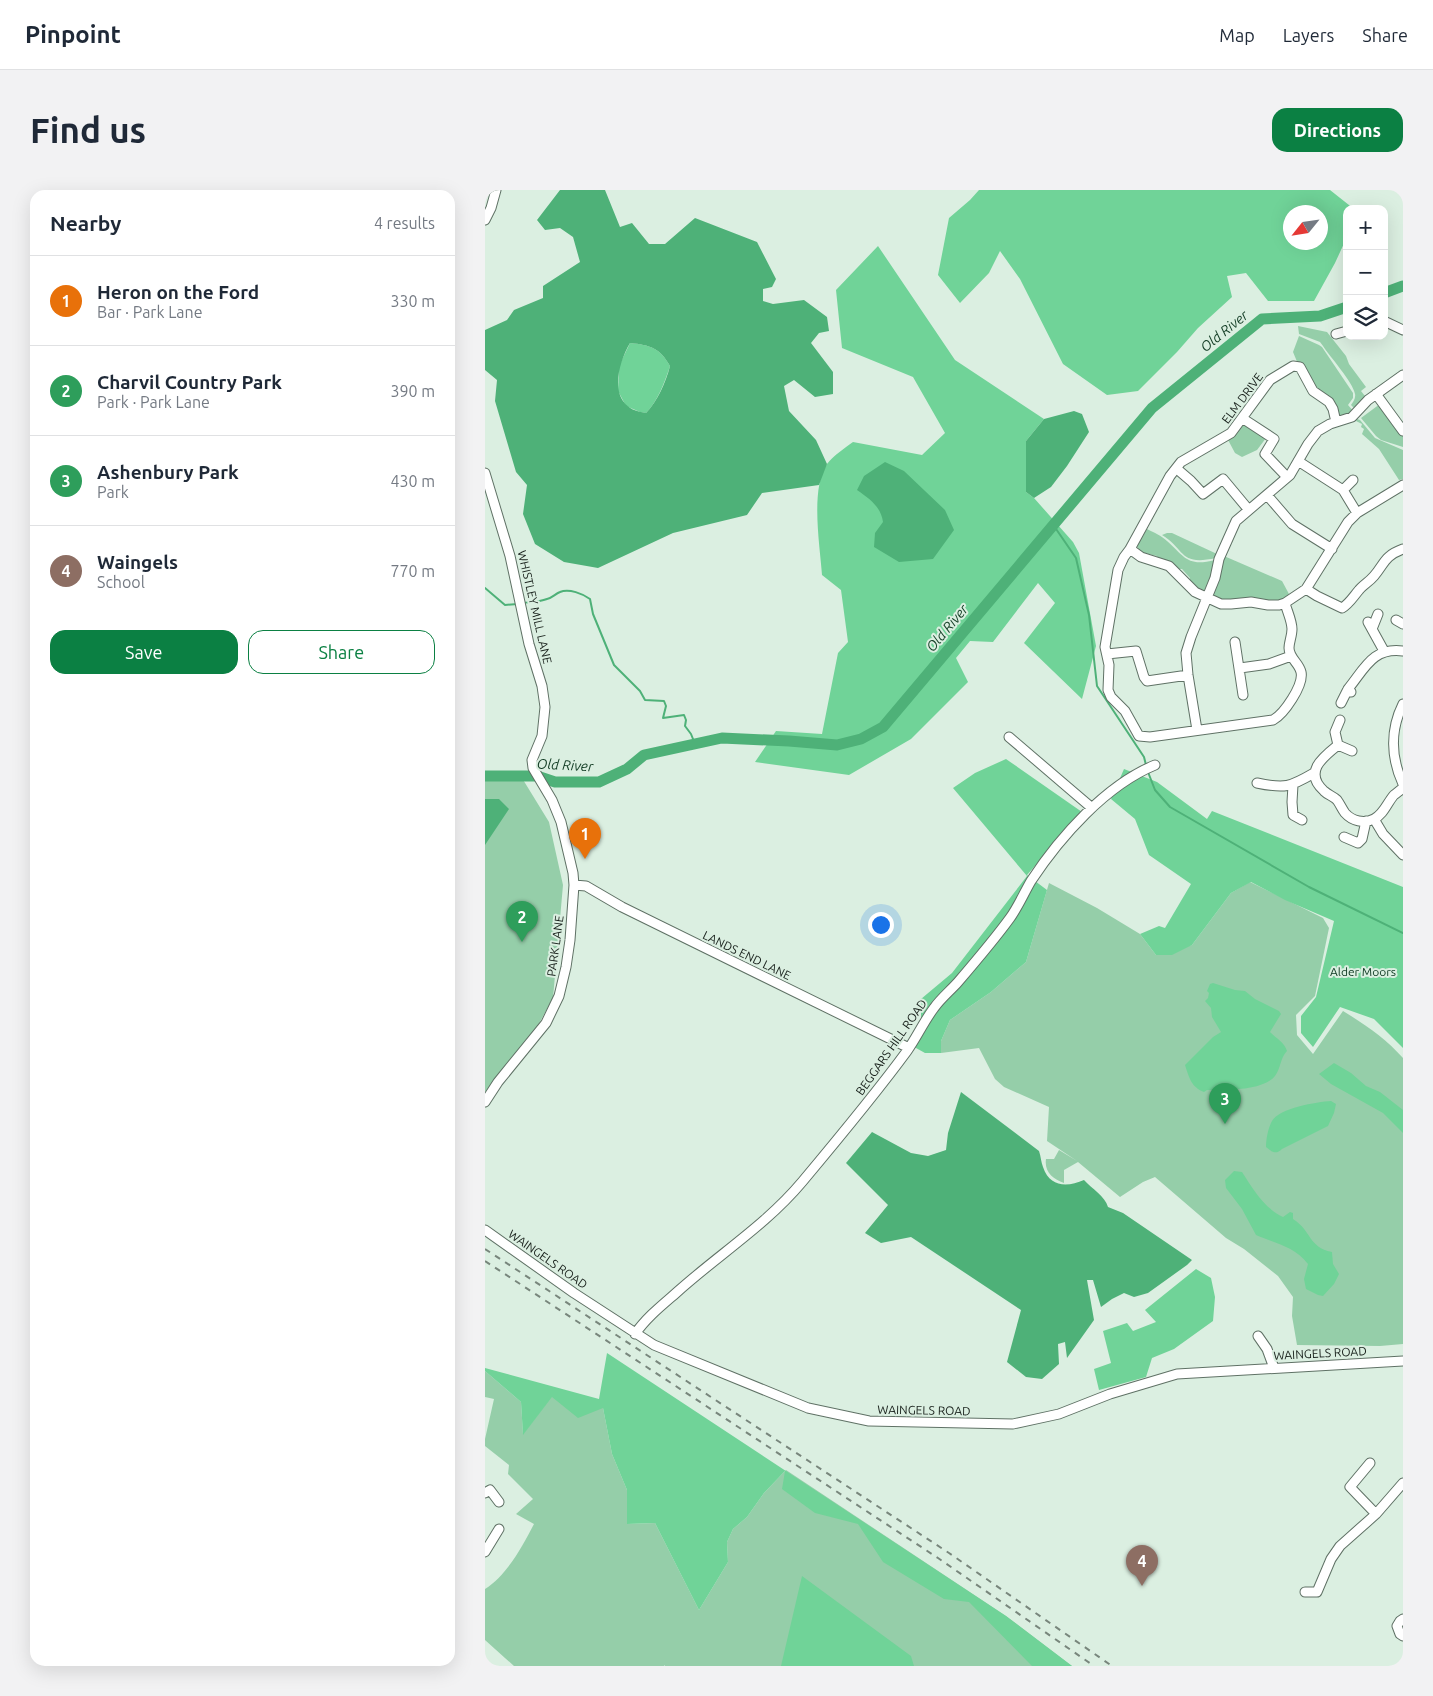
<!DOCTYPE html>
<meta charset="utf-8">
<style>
body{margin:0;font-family:Ubuntu,sans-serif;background:#f2f2f3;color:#1f2937}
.controls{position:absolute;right:15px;top:15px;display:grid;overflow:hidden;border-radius:10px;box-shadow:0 5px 20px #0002}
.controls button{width:45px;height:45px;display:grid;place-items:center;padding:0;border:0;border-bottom:1px solid #e0e1e3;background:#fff;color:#1f2937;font:25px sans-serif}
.compass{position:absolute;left:798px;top:15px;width:45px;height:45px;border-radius:50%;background:#fff;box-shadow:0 5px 20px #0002;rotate:240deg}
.you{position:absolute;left:395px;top:734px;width:18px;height:18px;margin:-12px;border:4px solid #fff;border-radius:50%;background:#1a73e8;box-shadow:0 0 0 8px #1a73e833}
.badge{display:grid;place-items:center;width:32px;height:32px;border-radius:50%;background:#0b8043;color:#fff;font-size:16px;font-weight:700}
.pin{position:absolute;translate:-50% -41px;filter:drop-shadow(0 1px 2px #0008)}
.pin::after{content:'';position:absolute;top:26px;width:18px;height:15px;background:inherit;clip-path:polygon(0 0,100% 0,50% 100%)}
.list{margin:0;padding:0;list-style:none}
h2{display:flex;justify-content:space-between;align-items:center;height:65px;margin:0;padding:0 20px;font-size:21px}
h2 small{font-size:16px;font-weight:400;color:#747a83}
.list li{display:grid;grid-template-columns:32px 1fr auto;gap:15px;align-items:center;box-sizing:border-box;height:90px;padding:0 20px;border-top:1px solid #e0e1e3}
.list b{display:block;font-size:19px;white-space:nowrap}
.list p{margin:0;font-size:16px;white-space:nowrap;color:#747a83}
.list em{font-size:16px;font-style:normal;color:#747a83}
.actions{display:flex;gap:10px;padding:15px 20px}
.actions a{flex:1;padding:11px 0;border:1px solid #0b8043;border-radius:15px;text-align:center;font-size:18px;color:#0b8043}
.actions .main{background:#0b8043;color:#fff}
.icon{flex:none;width:28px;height:28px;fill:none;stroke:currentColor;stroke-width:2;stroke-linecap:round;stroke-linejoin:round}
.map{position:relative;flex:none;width:918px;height:1476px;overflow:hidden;border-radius:15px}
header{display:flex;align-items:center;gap:30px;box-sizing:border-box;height:70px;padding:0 25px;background:#fff;border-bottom:1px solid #e0e1e3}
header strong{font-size:24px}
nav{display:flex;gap:28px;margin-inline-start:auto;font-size:18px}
.intro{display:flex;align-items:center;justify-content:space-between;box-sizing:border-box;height:120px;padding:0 30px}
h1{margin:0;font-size:35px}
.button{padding:12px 22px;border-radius:15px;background:#0b8043;color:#fff;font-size:18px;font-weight:700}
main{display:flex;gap:30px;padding:0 30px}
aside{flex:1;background:#fff;border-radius:15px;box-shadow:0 5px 20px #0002}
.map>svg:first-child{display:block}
.green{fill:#95cea9}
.forest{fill:#70d398;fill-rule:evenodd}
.water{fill:#4eb178;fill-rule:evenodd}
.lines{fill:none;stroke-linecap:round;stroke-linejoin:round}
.stream{stroke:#4eb178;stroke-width:2}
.river{stroke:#4eb178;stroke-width:11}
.minor-casing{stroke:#5f7165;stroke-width:11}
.minor{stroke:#fff;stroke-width:9}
.rail{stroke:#78867c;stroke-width:2;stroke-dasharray:6 6;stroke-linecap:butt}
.labels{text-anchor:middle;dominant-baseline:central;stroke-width:4;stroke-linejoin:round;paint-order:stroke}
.street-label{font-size:12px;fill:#18201b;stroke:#dbefe1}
.park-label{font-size:12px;fill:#0a351e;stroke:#dbefe1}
.water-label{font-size:14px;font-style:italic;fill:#133d25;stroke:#dbefe1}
</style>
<header>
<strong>Pinpoint</strong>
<nav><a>Map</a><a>Layers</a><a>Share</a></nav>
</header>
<div class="intro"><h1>Find us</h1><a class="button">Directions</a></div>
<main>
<aside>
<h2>Nearby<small>4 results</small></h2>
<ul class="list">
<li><span class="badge" style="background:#e8710a">1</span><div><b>Heron on the Ford</b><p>Bar · Park Lane</p></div><em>330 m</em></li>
<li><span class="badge" style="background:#2e9e5b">2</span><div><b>Charvil Country Park</b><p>Park · Park Lane</p></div><em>390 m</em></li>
<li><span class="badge" style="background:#2e9e5b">3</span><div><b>Ashenbury Park</b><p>Park</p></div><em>430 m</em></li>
<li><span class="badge" style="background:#8d6e63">4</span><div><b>Waingels</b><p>School</p></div><em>770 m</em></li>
</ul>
<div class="actions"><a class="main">Save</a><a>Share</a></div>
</aside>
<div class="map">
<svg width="918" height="1476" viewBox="0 0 918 1476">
<rect width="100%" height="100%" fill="#dbefe1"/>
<!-- green -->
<path class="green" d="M813,136L842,142L861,166L864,174L881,197L876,201L880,206L883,204L884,206L871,220L866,215C868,212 871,208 870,204C868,192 845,167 838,156L835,152L814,144Z
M814,146L834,155L837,157L868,203V208L863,215L869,222L855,229L834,203L822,181L813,174L808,162Z
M895,214L918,245V257L896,250L891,246L876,228Z
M872,229L875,230L890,248L918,260V289L914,290L894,259L877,244L879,239L876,237L877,234L871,231Z
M756,234H759L781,248L772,260L757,267L750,263L742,248Z
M662,339C668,342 677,346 682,351C700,367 702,377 730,370L726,386L719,401H717L704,393L705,388L697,379H692L673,369L672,366L655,362L652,356Z
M682,343H687L732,364L731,368C694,376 701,360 677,345Z
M739,366L797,391L804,404L794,412L751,409L737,411L727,407Z
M37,588L64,632L78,695L68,808L52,837L0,902V590Z
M765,692L838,728L844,738L830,806L811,825L812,845L828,864L858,821C881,835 901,849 918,868V1154L895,1156L812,1155L807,1126L808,1107L793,1086L759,1059L741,1048L670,987L658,992L635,1007L593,972L579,980V993C568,989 559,982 561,969H569L574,960L592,971L562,951L564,917L519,897L510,889L494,858L456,863V851L465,830L506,802L541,772L564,693L612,718L655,744L671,765L707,755L746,703Z
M0,1181L36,1212L38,1244L67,1206L118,1218L127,1264L142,1300V1334L170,1333L214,1420L243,1372L242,1352L248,1339L262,1327L279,1303L301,1280L521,1426L587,1476H180V1475L179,1476H29L0,1450V1399C22,1385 37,1357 49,1334L31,1324L48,1309L23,1284L24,1275L0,1256V1249L9,1209L0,1207Z"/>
<!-- forest -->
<path class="forest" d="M494,0H845L869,19H862V47L850,73L829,111H783L761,83L742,86L747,107L713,138L692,162L653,201L622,205L578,174L535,89L515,61L504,83L475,113L453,85L464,28L485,10ZM806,22H836V52H806Z
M393,56L470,170L559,229L541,251V302L549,308L588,352L594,363L611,456L597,509L539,453L570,413L553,393L508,452L485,451L471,468L483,492L426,549L364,585L270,572L291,541L337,544L353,463L363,452L356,400L337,385C335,356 325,299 342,274C348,266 360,258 368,252L437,265L460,243L428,187L357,158L351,100Z
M145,153C165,155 175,158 185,176C180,192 172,212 161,223L155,222L141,216L133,201L134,176Z
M521,569L597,622L542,685L562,700L541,772L506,802L465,830L456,851V863H440L422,853L436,831V809L467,783L542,686L468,598L490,583Z
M639,579L672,592L722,629L727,621L918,697V858L889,829L855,817L828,857L816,843V826L831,807L849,731L800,710L766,692L746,703L707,755L687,765H671L655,744L674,736L680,738L706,694L664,665L650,629L626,609Z
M728,793L750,800L760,801L770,809L794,821L796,824L785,842C791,848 800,853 802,861C795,868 796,878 790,886C778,901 740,900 722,900L719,902C706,897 704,887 700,875L728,847L736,842L727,827L726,818L720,811L723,808L724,803L722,801L725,794Z
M849,873L866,883L881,896L895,902L918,920V943L898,923L846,894L834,884Z
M846,911L851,914L849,923L843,936L797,959C791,965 787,962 781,957C781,949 783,938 787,931C794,918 832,912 846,911Z
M749,981L757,982C768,999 779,1018 798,1027L805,1022L808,1023V1029C827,1041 823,1057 847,1062L848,1074L854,1084L849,1094L838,1106L833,1105L821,1099L819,1089L823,1074C809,1056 791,1054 771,1045L757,1019L741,998L740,990Z
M711,1079L726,1088L730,1107L728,1131L689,1159L667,1168L661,1187L614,1200L609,1179L626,1173L618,1141L642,1133L648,1141L671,1132L660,1120Z
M122,1163L521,1426L587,1476H547L484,1412L459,1409L398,1372L373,1334L330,1323L297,1299L300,1281L279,1303L262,1327L248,1339L242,1352L243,1372L214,1420L170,1333L142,1334V1300L127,1264L118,1218L93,1228L67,1207L38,1245L36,1212L0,1181V1178L114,1209Z
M317,1386L426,1466L429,1476H296Z"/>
<!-- water -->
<path class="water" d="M75,0H120L135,37L147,33L164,54H180L210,28L272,52L291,89L287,97L278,99V111L288,114L319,110L342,127L344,141L334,143L326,153L348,182V204L330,207L309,190L299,196L304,221L331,250L342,274L334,295L277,303L262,325L188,343L113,378L79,372L50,354L38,324L42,295L31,282L10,211L12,190L0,180V140L22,130L29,120L58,108V96L95,72L88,47L75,38L60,40L52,30ZM145,153C165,155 175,158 185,176C181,192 172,212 161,223C122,219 131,177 145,153Z
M589,221L597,224L604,242L582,276L566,297L549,308L541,302V251L559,229Z
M400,272L419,281L460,320L469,340L448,369L414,372L389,357L390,343L398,332C396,317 385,309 372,300L379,286Z
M0,609H14L24,619L0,655Z
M476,902L554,961C556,967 556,972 558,977C565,998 583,997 599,990C607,999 620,1006 623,1017L638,1023L707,1070L702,1075L663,1103L649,1107L639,1103L627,1109L616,1117L608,1090H602L609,1130L582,1168L580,1152L573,1154L574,1174L557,1189L541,1187L522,1172L536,1120L426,1047L396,1053L380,1043L403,1015L361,973L387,942L426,963L443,966L461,960L463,943Z"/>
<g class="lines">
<!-- stream -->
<path class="stream" d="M569,336L591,368L604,425L612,496L659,567L661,575
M0,398L20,415L33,414
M38,413C46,412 54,412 62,409C67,408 70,404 75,402C84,398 98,404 105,409L108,424L129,475L155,501L160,510L179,511L181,516L178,528L199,525L201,530L200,536L206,544L210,554
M663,582L670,600L685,617L824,697L918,743"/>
<!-- river -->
<path class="river" d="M899,103L918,96
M0,586H52L70,592H114L142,579L159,565L237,548L304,551L352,555L376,549L398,537L667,218L777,129L835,126L862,117"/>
<defs>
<path id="minor" d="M0,30L6,18L11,0
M899,131L918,140
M851,144L862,141
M891,204L918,241
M757,228L789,249L780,264L802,287
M813,271L858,300L872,323
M692,279L706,291L718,304L738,289L763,319
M0,283L25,366L44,454L57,496L60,517L57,546L47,570L48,578L67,610L76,632L88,683L89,695L85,750L81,777L74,806L61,833L13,892L0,912
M918,295L872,323L863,332L821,399L832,406L857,418C864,414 868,407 874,400C878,395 884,392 889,386C900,373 899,366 918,359
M858,300L868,290
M782,305L807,334L847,359
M645,359L685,286L696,272L746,243L785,190L808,176L815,177L828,201L844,212L848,219L851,232
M800,413C802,421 807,431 807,439C807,446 804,452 804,458C804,468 814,473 816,482C819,495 799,524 788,530L665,547L654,546L640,521L626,507L623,500L624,475L620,457L633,380L639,367L645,359L656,367L684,376L710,402L736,414H746L766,412L783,415H794L800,413L821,399
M911,430L918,434
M883,432L899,461
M887,439L893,424
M750,452L758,505
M622,464L651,461L659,487L662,491L703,485
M755,478L784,474L806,466
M863,499C880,478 888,457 918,461
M856,513L863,499L866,502
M918,514C905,540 906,568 918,594
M855,530L850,542L853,555C838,567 818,582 839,601C843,605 848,606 852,610C855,614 857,619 860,623C867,631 879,634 889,629C899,624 902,613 909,605C912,603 915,600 918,598
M712,540L703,485L701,463L706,447L730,388L734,369L751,331L805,285L823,254L833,241L845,234L867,227L883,210L918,185
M524,547L607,618
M853,555L867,561
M772,593C800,599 805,597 829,583
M808,595L807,612L808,625L817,630
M889,629L898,644L918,665
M859,647L873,653L877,649L881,631
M89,695L101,696L137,717L424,858
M0,1040L89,1103L169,1155L323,1218L384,1231L528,1234L574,1224L625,1204L692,1184L918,1171
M150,1144C161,1128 176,1116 191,1103C233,1065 281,1035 317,992C353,949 389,906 422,861C432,847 439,831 449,818C456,808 465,801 473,792C491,771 509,750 525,728C533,717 539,703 546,691C575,647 621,595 670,575
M773,1146L782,1159L789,1178
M885,1273L865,1297L891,1324
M0,1303L5,1300L14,1312
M0,1362L14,1339
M820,1402H832L846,1369L855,1356L891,1324L918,1293
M918,1429L915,1431L912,1436L915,1444L918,1446"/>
</defs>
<!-- minor casing -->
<use href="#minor" class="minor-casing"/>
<!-- minor -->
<use href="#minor" class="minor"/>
<!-- rail -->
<path class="rail" d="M0,1059L464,1363L627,1476
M0,1071L453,1368L609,1476"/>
</g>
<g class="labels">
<!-- street labels -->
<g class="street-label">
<text transform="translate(757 208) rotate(-53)">ELM DRIVE</text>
<text transform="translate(50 417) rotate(77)">WHISTLEY MILL LANE</text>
<text transform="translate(70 756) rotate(-82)">PARK LANE</text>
<text transform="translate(262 765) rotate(26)">LANDS END LANE</text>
<text transform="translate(406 857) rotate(-55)">BEGGARS HILL ROAD</text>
<text transform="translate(63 1069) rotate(35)">WAINGELS ROAD</text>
<text transform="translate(835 1163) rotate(-3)">WAINGELS ROAD</text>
<text transform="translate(439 1220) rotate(1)">WAINGELS ROAD</text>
</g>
<!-- park labels -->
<g class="park-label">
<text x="878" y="781">Alder Moors</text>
</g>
<!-- water labels -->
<g class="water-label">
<text transform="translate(739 141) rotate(-39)">Old River</text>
<text transform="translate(462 438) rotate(-50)">Old River</text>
<text transform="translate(80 575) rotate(3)">Old River</text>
</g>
</g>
</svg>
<div class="controls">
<button>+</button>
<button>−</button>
<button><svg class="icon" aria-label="layers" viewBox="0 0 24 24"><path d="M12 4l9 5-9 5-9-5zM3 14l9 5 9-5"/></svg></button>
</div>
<svg class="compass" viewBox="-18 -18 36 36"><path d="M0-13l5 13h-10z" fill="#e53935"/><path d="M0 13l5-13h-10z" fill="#747a83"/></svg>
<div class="you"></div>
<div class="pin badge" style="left:100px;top:669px;background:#e8710a">1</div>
<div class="pin badge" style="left:37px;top:752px;background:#2e9e5b">2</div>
<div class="pin badge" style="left:740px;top:934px;background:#2e9e5b">3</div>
<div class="pin badge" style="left:657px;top:1396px;background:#8d6e63">4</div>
</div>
</main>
